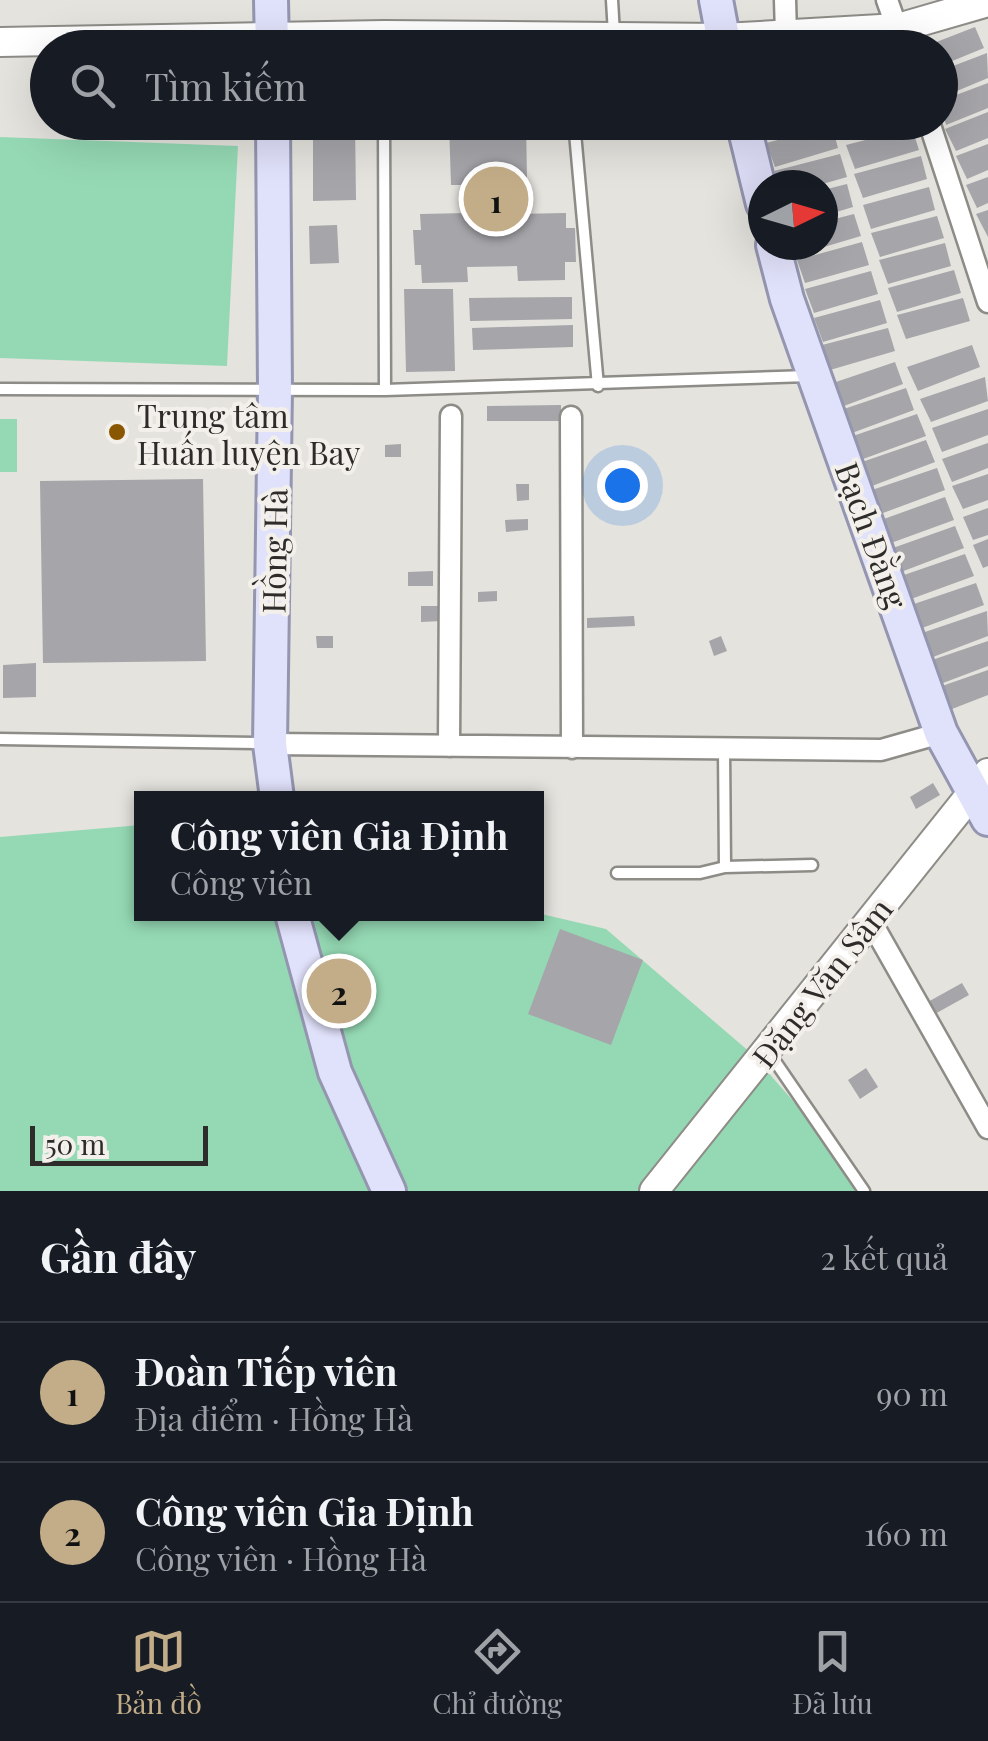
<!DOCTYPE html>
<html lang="vi">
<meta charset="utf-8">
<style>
body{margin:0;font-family:"Playfair Display",serif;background:#242831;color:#f1f3f6}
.compass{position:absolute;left:748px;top:170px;width:90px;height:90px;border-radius:50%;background:#171b24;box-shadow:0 10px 40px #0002;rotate:85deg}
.scale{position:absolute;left:30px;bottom:25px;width:178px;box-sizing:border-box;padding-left:10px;border:5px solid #2d2c2a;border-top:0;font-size:28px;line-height:35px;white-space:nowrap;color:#2d2c2a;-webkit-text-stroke:8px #f3f0eb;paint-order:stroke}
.you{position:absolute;left:622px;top:485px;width:35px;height:35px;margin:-25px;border:8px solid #fff;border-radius:50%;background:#1a73e8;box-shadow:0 0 0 15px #1a73e833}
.badge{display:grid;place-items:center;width:65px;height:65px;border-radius:50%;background:#c3ad88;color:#111;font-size:32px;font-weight:700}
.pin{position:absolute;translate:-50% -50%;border:5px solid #fff;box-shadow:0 2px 10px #0006}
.popup{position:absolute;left:134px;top:791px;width:410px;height:130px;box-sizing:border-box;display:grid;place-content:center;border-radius:0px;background:#171b24;filter:drop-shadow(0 2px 8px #0005);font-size:32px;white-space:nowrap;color:#9ea1a6}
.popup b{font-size:38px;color:#f1f3f6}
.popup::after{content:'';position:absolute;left:50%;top:100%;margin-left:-20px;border:20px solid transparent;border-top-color:#171b24}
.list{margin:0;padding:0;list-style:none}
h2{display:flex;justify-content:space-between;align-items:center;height:130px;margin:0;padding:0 40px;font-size:42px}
h2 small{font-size:32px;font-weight:400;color:#9ea1a6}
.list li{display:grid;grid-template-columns:65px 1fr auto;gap:30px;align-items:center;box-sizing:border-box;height:140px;padding:0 40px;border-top:2px solid #363941}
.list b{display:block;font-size:38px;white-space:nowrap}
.list p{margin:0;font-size:32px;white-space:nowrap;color:#9ea1a6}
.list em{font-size:32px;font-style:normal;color:#9ea1a6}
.icon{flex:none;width:55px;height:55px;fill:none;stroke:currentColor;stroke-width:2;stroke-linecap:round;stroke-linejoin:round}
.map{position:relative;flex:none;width:988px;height:1191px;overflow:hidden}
.search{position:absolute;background:#171b24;box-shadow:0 10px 40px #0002;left:30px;right:30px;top:30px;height:110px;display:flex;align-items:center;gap:25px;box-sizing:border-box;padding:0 35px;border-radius:55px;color:#9ea1a6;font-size:38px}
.sheet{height:410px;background:#171b24}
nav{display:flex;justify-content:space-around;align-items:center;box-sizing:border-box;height:140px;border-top:2px solid #363941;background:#171b24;font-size:28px;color:#9ea1a6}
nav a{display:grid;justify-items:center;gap:5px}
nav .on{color:#c3ad88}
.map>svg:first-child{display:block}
.green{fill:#95d9b4}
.building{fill:#a5a5aa}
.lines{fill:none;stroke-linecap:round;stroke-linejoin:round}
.service-casing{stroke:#8e8c87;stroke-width:15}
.minor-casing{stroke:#8e8c87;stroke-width:25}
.tertiary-casing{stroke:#8e8c87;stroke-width:32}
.primary-casing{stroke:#9495af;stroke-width:38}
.service{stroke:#fff;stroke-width:10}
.minor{stroke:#fff;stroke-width:20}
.tertiary{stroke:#fff;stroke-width:28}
.primary{stroke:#e0e1fa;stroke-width:32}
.poi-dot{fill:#8a5701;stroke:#f3f0eb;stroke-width:4}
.labels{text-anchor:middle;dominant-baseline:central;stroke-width:8;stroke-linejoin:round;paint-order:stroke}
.poi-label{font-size:32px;fill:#2d2c2a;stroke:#f3f0eb;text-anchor:start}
.street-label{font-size:32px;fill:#2d2c2a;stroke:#f3f0eb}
</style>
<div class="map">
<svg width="988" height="1191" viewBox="0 0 988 1191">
<rect width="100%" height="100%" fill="#e5e3de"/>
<!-- green -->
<path class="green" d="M0,137L238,146L227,366L0,358Z
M0,419H17V472H0Z
M141,825L142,914L537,913L606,929L751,1053L872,1191H0V837Z"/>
<!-- building -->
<path class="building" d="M975,27L984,48L940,66V48H921Z
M884,34L888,48H839V46Z
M987,53L988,78L940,98V71Z
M988,83V108L946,125L940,101Z
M988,112V138L956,151L945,129Z
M313,122H355L356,200L313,201Z
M449,122H526L527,179L514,180L515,214L566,213V228H575L576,262H565V280L518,281L517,266L467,267L468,282L422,283L421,265H415L413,230H421L420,214L468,213L469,225H478L476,185H451Z
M761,122H823V123L767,140Z
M841,122H897V124L847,138Z
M832,126L838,148L775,167L766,143Z
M912,128L919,150L855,169L846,145Z
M988,144V170L967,179L956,156Z
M840,154L847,177L819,185H779L774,171Z
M921,156L927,179L863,198L854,174Z
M988,177V203L977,208L966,185Z
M847,184L853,207L823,216V190Z
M929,187L935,210L871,229L863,205Z
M988,210V237L976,214Z
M854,214L861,236L797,255L794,245H823V222Z
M937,216L944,238L880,257L871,233Z
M337,225L339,263L310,264L309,226Z
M862,242L869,265L805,283L797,260Z
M945,243L951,266L888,284L879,260Z
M954,270L961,293L897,312L888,288Z
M871,271L878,294L814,313L805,289Z
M404,289H453L455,371L406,372Z
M572,297V319L470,321L469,298Z
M963,298L970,321L906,339L897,315Z
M880,300L887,323L823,342L814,318Z
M573,325V347L473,350L472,328Z
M888,328L895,351L830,370L822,345Z
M972,345L980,367L918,391L907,367Z
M895,362L903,384L841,407L830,384Z
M985,377L988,401L931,422L920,399Z
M906,388L914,410L852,433L841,410Z
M561,405V421H487V406Z
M988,409V435L942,452L932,428Z
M917,414L926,436L863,459L853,436Z
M926,440L935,462L872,486L862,462Z
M988,443V468L952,482L942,459Z
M401,444V457H385V445Z
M937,468L945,490L883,513L872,490Z
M988,474V500L963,509L952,486Z
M203,479L206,661L43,663L40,481Z
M516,484H529V500L517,501Z
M945,497L954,520L891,543L881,520Z
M988,508V535L973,540L963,517Z
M528,519V530L506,532L505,520Z
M955,526L964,548L901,572L890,549Z
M988,539V566L983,568L973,545Z
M965,554L974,576L911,599L901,576Z
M433,571V586H408V572Z
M976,583L984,605L922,628L911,605Z
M497,591V601L478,602V592Z
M421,606H440L441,621L421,622Z
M987,611L988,636L933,657L922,633Z
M634,616L635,626L587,628V618Z
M316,636H333V648H317Z
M721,636L727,651L714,656L709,641Z
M988,641V666L943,683L932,660Z
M36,663V697L3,698V665Z
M988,670V695L952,709L942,686Z
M933,783L940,795L916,809L910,797Z
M560,929L643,960L611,1045L528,1014Z
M962,983L969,995L933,1015L926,1003Z
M866,1068L878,1087L860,1099L848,1080Z"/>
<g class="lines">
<defs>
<path id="service" d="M612,0L614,34
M384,122L385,390
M574,122L598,386
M0,389L385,390L809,376
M0,739L264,743
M724,749L725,867L812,865
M617,873H700L725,867
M768,1051L864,1191"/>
<path id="minor" d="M785,0L786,34
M887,0L904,48
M929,122L988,302
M571,417L572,748
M270,744L881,750L941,733
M449,746L451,416
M870,920L988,1128"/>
<path id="tertiary" d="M0,42L384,35L723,38L898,28L988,2
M654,1191L988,773"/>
<path id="primary" d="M271,0L272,48
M716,0L725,48
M273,122L275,390L270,744L277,798
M743,122L763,204
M773,245L787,299L941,733L988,819
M292,914L335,1072L389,1191"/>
</defs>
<!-- service casing -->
<use href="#service" class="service-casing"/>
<!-- minor casing -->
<use href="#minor" class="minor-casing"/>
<!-- tertiary casing -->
<use href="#tertiary" class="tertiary-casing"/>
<!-- primary casing -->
<use href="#primary" class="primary-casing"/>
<!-- service -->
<use href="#service" class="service"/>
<!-- minor -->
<use href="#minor" class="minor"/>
<!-- tertiary -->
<use href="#tertiary" class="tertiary"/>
<!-- primary -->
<use href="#primary" class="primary"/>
</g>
<!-- markers -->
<circle class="poi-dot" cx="117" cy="432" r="10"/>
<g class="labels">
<!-- poi labels -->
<g class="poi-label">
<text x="137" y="414">Trung tâm<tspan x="137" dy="37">Huấn luyện Bay</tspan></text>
</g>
<!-- street labels -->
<g class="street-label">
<text transform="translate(873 535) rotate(70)">Bạch Đằng</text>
<text transform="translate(273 551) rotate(-89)">Hồng Hà</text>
<text transform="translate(821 982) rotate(-52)">Đặng Văn Sâm</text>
</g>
</g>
</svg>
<svg class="compass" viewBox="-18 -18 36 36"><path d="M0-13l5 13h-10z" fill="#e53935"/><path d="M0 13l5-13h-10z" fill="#9ea1a6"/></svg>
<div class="scale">50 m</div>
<div class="you"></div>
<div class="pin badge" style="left:496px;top:199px">1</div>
<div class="pin badge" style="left:339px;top:991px">2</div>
<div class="popup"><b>Công viên Gia Định</b>Công viên</div>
<div class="search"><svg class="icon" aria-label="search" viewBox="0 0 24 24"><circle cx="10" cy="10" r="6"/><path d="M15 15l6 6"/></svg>Tìm kiếm</div>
</div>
<section class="sheet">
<h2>Gần đây<small>2 kết quả</small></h2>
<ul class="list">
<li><span class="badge">1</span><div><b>Đoàn Tiếp viên</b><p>Địa điểm · Hồng Hà</p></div><em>90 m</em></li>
<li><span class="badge">2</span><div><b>Công viên Gia Định</b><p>Công viên · Hồng Hà</p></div><em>160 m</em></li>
</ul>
</section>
<nav>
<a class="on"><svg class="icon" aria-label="map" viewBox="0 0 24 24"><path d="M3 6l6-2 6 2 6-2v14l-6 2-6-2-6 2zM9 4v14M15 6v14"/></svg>Bản đồ</a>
<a><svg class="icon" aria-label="directions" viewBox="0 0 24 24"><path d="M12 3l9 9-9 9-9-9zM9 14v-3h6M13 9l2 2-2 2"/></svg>Chỉ đường</a>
<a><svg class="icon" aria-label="saved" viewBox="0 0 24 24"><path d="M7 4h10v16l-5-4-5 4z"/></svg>Đã lưu</a>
</nav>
